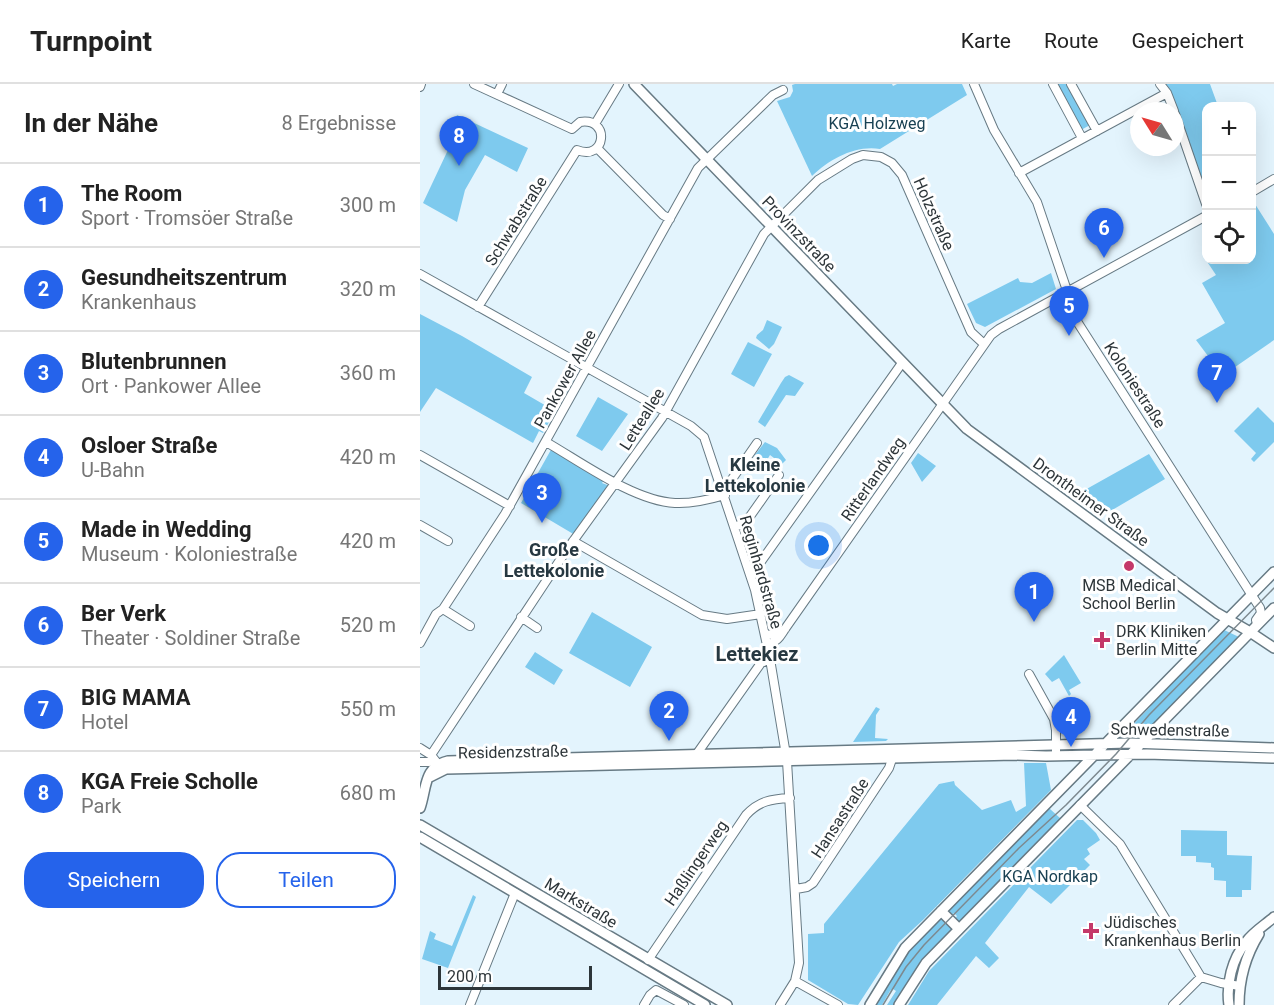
<!DOCTYPE html>
<html lang="de">
<meta charset="utf-8">
<style>
body{margin:0;font-family:Roboto,sans-serif;background:#f2f2f2;color:#222}
.controls{position:absolute;right:18px;top:18px;display:grid;overflow:hidden;border-radius:12px;box-shadow:0 6px 24px #0002}
.controls button{width:54px;height:54px;display:grid;place-items:center;padding:0;border:0;border-bottom:2px solid #e0e0e0;background:#fff;color:#222;font:30px sans-serif}
.compass{position:absolute;left:710px;top:18px;width:54px;height:54px;border-radius:50%;background:#fff;box-shadow:0 6px 24px #0002;rotate:307deg}
.scale{position:absolute;left:18px;bottom:15px;width:154px;box-sizing:border-box;padding-left:6px;border:3px solid #2d3539;border-top:0;font-size:16px;line-height:21px;white-space:nowrap;color:#2d3539;-webkit-text-stroke:4px #fff;paint-order:stroke}
.you{position:absolute;left:399px;top:462px;width:21px;height:21px;margin:-15px;border:4px solid #fff;border-radius:50%;background:#1a73e8;box-shadow:0 0 0 9px #1a73e833}
.badge{display:grid;place-items:center;width:39px;height:39px;border-radius:50%;background:#2563eb;color:#fff;font-size:20px;font-weight:700}
.pin{position:absolute;translate:-50% -50px;filter:drop-shadow(0 2px 3px #0008)}
.pin::after{content:'';position:absolute;top:32px;width:21px;height:18px;background:inherit;clip-path:polygon(0 0,100% 0,50% 100%)}
.list{margin:0;padding:0;list-style:none}
h2{display:flex;justify-content:space-between;align-items:center;height:78px;margin:0;padding:0 24px;font-size:26px}
h2 small{font-size:20px;font-weight:400;color:#767676}
.list li{display:grid;grid-template-columns:39px 1fr auto;gap:18px;align-items:center;box-sizing:border-box;height:84px;padding:0 24px;border-top:2px solid #e0e0e0}
.list b{display:block;font-size:22px;white-space:nowrap}
.list p{margin:0;font-size:20px;white-space:nowrap;color:#767676}
.list em{font-size:20px;font-style:normal;color:#767676}
.actions{display:flex;gap:12px;padding:18px 24px}
.actions a{flex:1;padding:14px 0;border:2px solid #2563eb;border-radius:24px;text-align:center;font-size:21px;color:#2563eb}
.actions .main{background:#2563eb;color:#fff}
.icon{flex:none;width:33px;height:33px;fill:none;stroke:currentColor;stroke-width:2;stroke-linecap:round;stroke-linejoin:round}
.map{position:relative;flex:none;width:854px;height:921px;overflow:hidden}
header{display:flex;align-items:center;gap:36px;box-sizing:border-box;height:84px;padding:0 30px;background:#fff;border-bottom:2px solid #e0e0e0}
header strong{font-size:28px}
nav{display:flex;gap:33px;margin-inline-start:auto;font-size:21px}
main{display:flex}
aside{flex:1;background:#fff}
.map>svg:first-child{display:block}
.green{fill:#7ecaee}
.lines{fill:none;stroke-linecap:round;stroke-linejoin:round}
.minor-casing{stroke:#677a84;stroke-width:10}
.major-casing{stroke:#677a84;stroke-width:12}
.minor{stroke:#fff;stroke-width:8}
.major{stroke:#fff;stroke-width:9}
.tram{stroke:#7d898f;stroke-width:1.5}
.poi-dot{fill:#c43869;stroke:#fff;stroke-width:2}
.labels{text-anchor:middle;dominant-baseline:central;stroke-width:6;stroke-linejoin:round;paint-order:stroke}
.park-label{font-size:16px;fill:#194153;stroke:#fff}
.street-label{font-size:16px;fill:#2d3539;stroke:#fff}
.poi-label{font-size:16px;fill:#2d3539;stroke:#fff;text-anchor:start}
.neighbourhood-label{font-size:18px;font-weight:bold;fill:#273841;stroke:#fff}
.quarter-label{font-size:20px;font-weight:bold;fill:#273841;stroke:#fff}
</style>
<header>
<strong>Turnpoint</strong>
<nav><a>Karte</a><a>Route</a><a>Gespeichert</a></nav>
</header>
<main>
<aside>
<h2>In der Nähe<small>8 Ergebnisse</small></h2>
<ul class="list">
<li><span class="badge">1</span><div><b>The Room</b><p>Sport · Tromsöer Straße</p></div><em>300 m</em></li>
<li><span class="badge">2</span><div><b>Gesundheitszentrum</b><p>Krankenhaus</p></div><em>320 m</em></li>
<li><span class="badge">3</span><div><b>Blutenbrunnen</b><p>Ort · Pankower Allee</p></div><em>360 m</em></li>
<li><span class="badge">4</span><div><b>Osloer Straße</b><p>U-Bahn</p></div><em>420 m</em></li>
<li><span class="badge">5</span><div><b>Made in Wedding</b><p>Museum · Koloniestraße</p></div><em>420 m</em></li>
<li><span class="badge">6</span><div><b>Ber Verk</b><p>Theater · Soldiner Straße</p></div><em>520 m</em></li>
<li><span class="badge">7</span><div><b>BIG MAMA</b><p>Hotel</p></div><em>550 m</em></li>
<li><span class="badge">8</span><div><b>KGA Freie Scholle</b><p>Park</p></div><em>680 m</em></li>
</ul>
<div class="actions"><a class="main">Speichern</a><a>Teilen</a></div>
</aside>
<div class="map">
<svg width="854" height="921" viewBox="0 0 854 921">
<rect width="100%" height="100%" fill="#e3f4fd"/>
<!-- green -->
<path class="green" d="M375,0H472L473,2L477,0H542L547,11L460,65C435,61 410,75 392,92L357,17L370,13L373,7L372,1Z
M636,0H648L670,41L661,46Z
M743,0H790L798,22H786V113Z
M37,31L108,64L97,88L65,71L45,106L37,138L3,119L35,51L29,48Z
M835,120L854,150V256L805,290L794,280L776,256L805,239L782,199L796,191L788,179L794,176H832V122Z
M631,189L636,205L565,243L556,239L547,220L598,194L600,198L612,199Z
M0,230L42,252L112,293L104,309L135,327L123,349L119,347L113,359L16,304L0,328Z
M347,236L362,243L354,260L349,265L336,254L337,251L343,246Z
M328,258L352,270L334,303L311,290Z
M369,291L384,299L375,312L366,311L345,343L338,338L361,299L365,293Z
M178,313L208,330L182,367L156,352Z
M838,323L854,339V358L834,378L831,375L836,369L814,347Z
M345,358L357,364L366,376L362,380L350,371L344,381L336,376L334,372Z
M132,364L185,395L182,399L190,402L155,451L101,419Z
M498,369L516,382L502,398L491,379Z
M729,370L745,395L682,432L658,415L665,411L663,407Z
M172,528L232,563L210,603L149,569Z
M802,545L819,553L725,651H717L715,648L711,651H703L730,623L737,611Z
M115,568L143,586L134,601L105,583Z
M644,571L661,599L649,606L651,610L649,612L639,594L632,598L625,590Z
M456,623L460,625L456,631L455,654L468,655L466,657L433,658Z
M604,679H626L631,706L503,836L479,858L438,921L428,920L388,896V850L404,849V840L519,700L534,697L535,701L562,726L591,716L596,728L606,722Z
M627,725H630L640,734V737L539,839L534,836L537,832L534,829L531,832L529,825Z
M657,736H663L676,749L680,756L667,765L670,770L664,775L670,781L631,820L609,803L565,859L579,874L569,884L556,872L517,921H488L509,887Z
M761,746L807,747V771L832,772L831,806H822V813H806V797L794,796V784L791,783V779L776,778V772H761Z
M53,811L56,813L28,884L2,875L10,847L16,850L14,855L32,862Z
M522,832L534,844L476,921H467L476,907L473,905L470,907L462,921H454L482,873Z"/>
<g class="lines">
<defs>
<path id="minor" d="M54,0L152,45L160,38C191,33 186,78 157,66L58,223
M554,0L574,46L617,118L658,239L840,524L841,529L836,536L837,540
M633,0L662,54
M651,0L677,47
M740,0L747,9L754,27
M0,3L1,0
M77,10L82,0
M755,30L786,120
M175,40L199,0
M177,64L243,131L250,135
M599,89L747,9
M832,108L854,95
M0,190L271,342L284,353L335,506L350,575L367,677L379,879L375,897L360,921
M126,358C161,378 214,417 255,419C272,420 288,416 305,411
M0,371L90,422
M302,402L310,398L337,359
M0,441L28,457
M315,443L326,438L359,391
M153,457L282,531L307,535L341,530
M330,488L335,486L482,279
M23,525L50,542
M101,533L117,544
M345,551L355,550L365,545
M0,559L16,530L23,525L85,430L278,84L353,11L363,6
M347,561C361,555 359,553 367,542L571,251L579,245L786,132
M609,590L634,635L636,646V672
M0,664L11,671L18,680
M11,671L146,467L242,334L344,150L398,96L432,75L443,71L461,73L472,79L482,91L551,248L564,260
M276,671L341,579L350,575
M0,678H9
M660,721L700,760L781,893L801,899L820,902
M376,805L387,803L393,799L469,684L474,669
M228,876L326,731C339,717 351,715 370,714
M375,897L418,921
M50,921L95,809
M224,921L230,911L236,906L264,921
M753,921L781,893"/>
<path id="major" d="M214,0L547,345L797,529L830,548L854,564
M10,693L26,685L594,671L626,672L727,670L854,674
M0,724C7,704 3,683 28,677L709,659L854,664
M0,741L307,921
M0,753L285,921
M521,827L539,845
M450,921L485,864L854,488
M479,921L506,879L854,524
M809,921C806,900 812,875 826,858C833,848 845,841 854,833
M819,921C819,896 826,871 839,850"/>
</defs>
<!-- minor casing -->
<use href="#minor" class="minor-casing"/>
<!-- major casing -->
<use href="#major" class="major-casing"/>
<!-- minor -->
<use href="#minor" class="minor"/>
<!-- major -->
<use href="#major" class="major"/>
<!-- tram -->
<path class="tram" d="M463,921L486,883L504,861L599,764L646,721L696,670L729,631L854,504"/>
</g>
<!-- markers -->
<g class="poi-dot">
<circle cx="709" cy="482" r="6"/>
<path d="M679 547h6v6h6v6h-6v6h-6v-6h-6v-6h6z"/>
<path d="M668 838h6v6h6v6h-6v6h-6v-6h-6v-6h6z"/>
</g>
<g class="labels">
<!-- park labels -->
<g class="park-label">
<text x="457" y="39">KGA Holzweg</text>
<text x="630" y="792">KGA Nordkap</text>
</g>
<!-- street labels -->
<g class="street-label">
<text transform="translate(514 130) rotate(66)">Holzstraße</text>
<text transform="translate(96 137) rotate(-58)">Schwabstraße</text>
<text transform="translate(379 150) rotate(46)">Provinzstraße</text>
<text transform="translate(145 295) rotate(-61)">Pankower Allee</text>
<text transform="translate(715 301) rotate(57)">Koloniestraße</text>
<text transform="translate(222 335) rotate(-58)">Letteallee</text>
<text transform="translate(453 395) rotate(-55)">Ritterlandweg</text>
<text transform="translate(671 418) rotate(36)">Drontheimer Straße</text>
<text transform="translate(341 488) rotate(74)">Reginhardstraße</text>
<text transform="translate(750 646) rotate(1)">Schwedenstraße</text>
<text transform="translate(93 668) rotate(-1)">Residenzstraße</text>
<text transform="translate(420 734) rotate(-57)">Hansastraße</text>
<text transform="translate(276 779) rotate(-56)">Haßlingerweg</text>
<text transform="translate(161 819) rotate(31)">Markstraße</text>
</g>
<!-- poi labels -->
<g class="poi-label">
<text x="709" y="501" text-anchor="middle">MSB Medical<tspan x="709" dy="18">School Berlin</tspan></text>
<text x="696" y="547">DRK Kliniken<tspan x="696" dy="18">Berlin Mitte</tspan></text>
<text x="684" y="838">Jüdisches<tspan x="684" dy="18">Krankenhaus Berlin</tspan></text>
</g>
<!-- neighbourhood labels -->
<g class="neighbourhood-label">
<text x="335" y="380">Kleine<tspan x="335" dy="21">Lettekolonie</tspan></text>
<text x="134" y="465">Große<tspan x="134" dy="21">Lettekolonie</tspan></text>
</g>
<!-- quarter labels -->
<g class="quarter-label">
<text x="337" y="570">Lettekiez</text>
</g>
</g>
</svg>
<div class="controls">
<button>+</button>
<button>−</button>
<button><svg class="icon" aria-label="locate" viewBox="0 0 24 24"><circle cx="12" cy="12" r="6"/><path d="M12 2v4M12 18v4M2 12h4M18 12h4"/></svg></button>
</div>
<svg class="compass" viewBox="-18 -18 36 36"><path d="M0-13l5 13h-10z" fill="#e53935"/><path d="M0 13l5-13h-10z" fill="#767676"/></svg>
<div class="scale">200 m</div>
<div class="you"></div>
<div class="pin badge" style="left:614px;top:538px">1</div>
<div class="pin badge" style="left:249px;top:657px">2</div>
<div class="pin badge" style="left:122px;top:439px">3</div>
<div class="pin badge" style="left:651px;top:663px">4</div>
<div class="pin badge" style="left:649px;top:252px">5</div>
<div class="pin badge" style="left:684px;top:174px">6</div>
<div class="pin badge" style="left:797px;top:319px">7</div>
<div class="pin badge" style="left:39px;top:82px">8</div>
</div>
</main>
